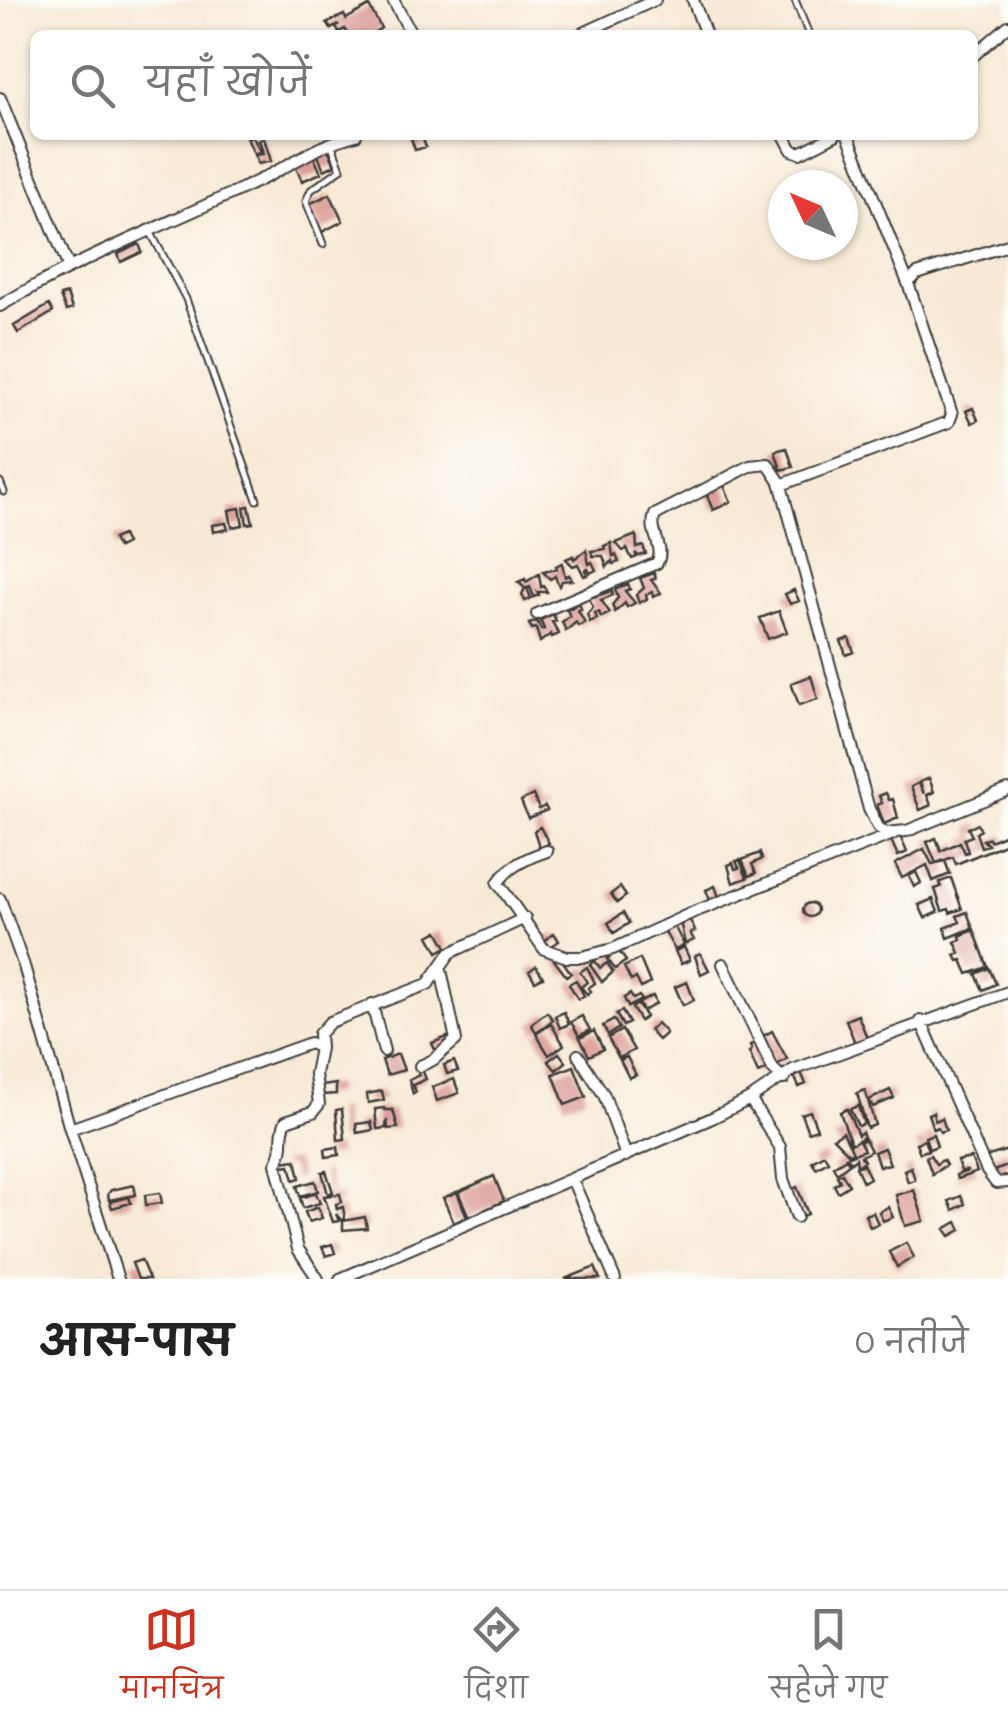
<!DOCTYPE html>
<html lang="hi">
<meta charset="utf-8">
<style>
body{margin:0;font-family:Mali,"Playpen Sans Deva",sans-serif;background:#f2f2f2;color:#222}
.compass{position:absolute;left:768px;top:170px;width:90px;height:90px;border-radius:50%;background:#fff;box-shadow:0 2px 8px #0004;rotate:314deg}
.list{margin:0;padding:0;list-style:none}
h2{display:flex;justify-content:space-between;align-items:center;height:130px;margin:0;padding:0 40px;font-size:42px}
h2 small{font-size:32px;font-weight:400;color:#767676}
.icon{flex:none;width:55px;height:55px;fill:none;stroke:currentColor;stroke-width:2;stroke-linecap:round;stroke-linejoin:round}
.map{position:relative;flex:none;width:1008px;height:1279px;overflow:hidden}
.search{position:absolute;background:#fff;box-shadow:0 2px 8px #0004;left:30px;right:30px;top:30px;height:110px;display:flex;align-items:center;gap:25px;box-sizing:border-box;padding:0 35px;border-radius:15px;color:#767676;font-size:38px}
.sheet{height:310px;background:#fff}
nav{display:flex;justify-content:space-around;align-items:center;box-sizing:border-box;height:140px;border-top:2px solid #e0e0e0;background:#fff;font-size:28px;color:#767676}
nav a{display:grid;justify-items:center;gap:5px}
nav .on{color:#c8321e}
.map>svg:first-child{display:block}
.building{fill:#db9c97}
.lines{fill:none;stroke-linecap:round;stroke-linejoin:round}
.lane-casing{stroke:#3d3b38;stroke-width:9}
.street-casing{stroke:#3d3b38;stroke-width:14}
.lane{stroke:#fff;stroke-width:5}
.street{stroke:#fff;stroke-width:10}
</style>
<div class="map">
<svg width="1008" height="1279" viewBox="0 0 1008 1279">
<rect width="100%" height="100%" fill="#fdfcf7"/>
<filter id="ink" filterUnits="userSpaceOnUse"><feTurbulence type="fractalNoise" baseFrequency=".01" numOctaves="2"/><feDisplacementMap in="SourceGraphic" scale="20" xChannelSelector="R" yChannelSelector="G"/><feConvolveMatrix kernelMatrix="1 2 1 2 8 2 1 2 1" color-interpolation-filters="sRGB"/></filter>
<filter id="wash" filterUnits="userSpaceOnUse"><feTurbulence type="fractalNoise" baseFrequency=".0048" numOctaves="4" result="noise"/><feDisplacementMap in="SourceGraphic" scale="40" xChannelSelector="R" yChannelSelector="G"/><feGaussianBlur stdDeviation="2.25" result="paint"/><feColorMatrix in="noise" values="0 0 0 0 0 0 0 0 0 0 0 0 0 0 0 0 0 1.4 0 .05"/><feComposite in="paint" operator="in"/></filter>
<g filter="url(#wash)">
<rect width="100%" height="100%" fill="#f7e9d5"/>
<g id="blocks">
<!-- building -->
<path class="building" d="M369,6L381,28L370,35H348L345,29L339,32L336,27L339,24L331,29L327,23L344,15L346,19Z
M410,135H421L426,147L415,150Z
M252,136L261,151L254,154L247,138Z
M264,138L271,161L258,164L255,155L264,154L259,140Z
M328,149L335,165L324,170L317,153Z
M313,155L321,173L302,181L294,163Z
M330,194L343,221L322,232L309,204Z
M139,244L142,252L121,262L118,254Z
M67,294L72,309L66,311L60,296Z
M49,305L53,312L18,333L14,326Z
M973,408L978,420L972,423L966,411Z
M787,448L793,467L781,470L775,451Z
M723,483L731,502L713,510L705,491Z
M249,506L253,523L247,524L244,507Z
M240,508L243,525L232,527L229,510Z
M226,523L228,529L213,532L212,525Z
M122,535L126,544L118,548L113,539Z
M636,535L637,548L643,546L646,554L639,556L635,553L637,557L632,559L627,549L623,551L616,543Z
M611,543L613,556L616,555L619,562L613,564L612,561L607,567L603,556H593L591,551L605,549L604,546Z
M586,550L589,564L592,562L596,570L590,573L588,569L585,570L587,575L584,576L578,564L573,566L566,559L573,556L574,559Z
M562,563L565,577L569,575L572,580L562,581L559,586L555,576L550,579L543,572L557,569L556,566Z
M654,573L656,578L651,580L661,593L653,597L652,592L646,595L647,599L639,603L636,595L644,588L640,578Z
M539,574L541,587L544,586L547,592H537L539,595L534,597L530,587L527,588L531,598L525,601L522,595L525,588L518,582L525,579L526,582Z
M628,584L630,589L625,591L635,603L627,607L625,603L615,612L612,605L618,598L615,589Z
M794,590L799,601L790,604L785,594Z
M612,591L613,595L601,600L610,613L601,617L599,612L595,613L597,619L590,622L587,614L593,607L589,598Z
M579,602L581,609L578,610L585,623L578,626L576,622L566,631L562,622L570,616L566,608H571Z
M779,611L787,632L768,639L760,618Z
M553,614L556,621L552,622L559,634L552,637L551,634L540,642L536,628L532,629L529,624L537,621L541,630L544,629L540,620Z
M849,638L854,652L846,655L841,641Z
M811,676L818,699L799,705L791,683Z
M929,778L934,792L927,795L931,805L920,810L911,787L919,783L924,794L920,782Z
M886,793L889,800L893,799L898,818L884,824L877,805L882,803L879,796Z
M533,795L539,809L545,806L547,810L528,818L521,801Z
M977,824L981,830L976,833L981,847L988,845L983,840L989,838L990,841L1004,835L1007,843L956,864L953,857L936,863L927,842L936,838L941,851L960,842L965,853L968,852L964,839L972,836L968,828Z
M540,827L549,843L540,849L534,831Z
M899,834L907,852L898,856L890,838Z
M924,849L932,864L945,861L950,874L933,881L927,865L902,878L895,864Z
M760,853L762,859L752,864L756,873L749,876L742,860Z
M740,860L747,878L733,883L728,865L733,863L735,869L739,868L736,861Z
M916,872L921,883L914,887L909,876Z
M951,878L962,909L950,913L949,909L942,911L935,889L941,887L940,882Z
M715,886L720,900L711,903L706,890Z
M620,887L626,896L617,903L611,894Z
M933,899L938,912L925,918L919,905Z
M803 910a7 7 0 1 1 14 0a7 7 0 1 1-14 0Z
M967,912L973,928L948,938L945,928L960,922L957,916Z
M623,913L629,923L614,933L608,923Z
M689,918L695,931L690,933L694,940L685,944L680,921Z
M673,924L684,945L675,950L663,929Z
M974,930L988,967L968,974L962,960L958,961L955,955L960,953L955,942L961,940L960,936Z
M438,931L447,947L438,952L429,936Z
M554,933L559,941L549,948L544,941Z
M684,947L690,960L681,964L675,951Z
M618,950L626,961L615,969L607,959Z
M700,953L709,970L701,974L695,956Z
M559,956L571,973L566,976L554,960Z
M640,959L650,983L641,988L636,978L631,981L624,967Z
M595,961L600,968L607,963L613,972L602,982L590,965Z
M536,966L543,977L535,981L529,971Z
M587,967L595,983L588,988L591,991L587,994L581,987L587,982L580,972Z
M989,968L996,984L983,990L976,974Z
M576,980L584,996L578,999L569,984Z
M687,982L694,1000L683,1005L675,987Z
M630,994L633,999L639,996L642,1000L628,1007L624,998Z
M653,996L656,1004L643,1011L639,1003Z
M637,1004L646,1017L640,1021L632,1008Z
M622,1011L629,1023L623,1026L616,1014Z
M547,1012L553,1020L536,1032L531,1024Z
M564,1012L569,1024L560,1028L555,1016Z
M858,1015L867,1038L855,1043L846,1020Z
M582,1016L590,1030L579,1036L571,1022Z
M614,1020L619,1028L608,1035L603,1026Z
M657,1023L666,1033L658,1040L649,1030Z
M551,1024L564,1045L549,1055L536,1034Z
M622,1030L634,1050L619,1058L608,1038Z
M594,1031L603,1049L589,1056L580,1038Z
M772,1031L787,1059L774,1066L760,1038Z
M447,1037L450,1043L435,1050L432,1043Z
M756,1042L768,1069L758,1073L749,1052L752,1050L750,1045Z
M559,1053L566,1062L556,1070L548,1061Z
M398,1054L404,1070L387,1075L382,1060Z
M627,1057L636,1075L629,1078L620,1060Z
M454,1061L458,1071L447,1074L444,1065Z
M574,1066L586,1097L565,1105L553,1074Z
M421,1067L426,1079L413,1085L416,1092L413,1094L409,1080L419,1075L417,1069Z
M800,1070L806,1084L799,1087L793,1073Z
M454,1079L459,1093L437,1101L432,1087Z
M336,1084V1094L322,1095V1086Z
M865,1090L875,1125L867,1128L857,1093Z
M890,1090L894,1098L873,1107L869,1100Z
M382,1091L384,1100L368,1103L367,1094Z
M858,1106L864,1124L858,1126L850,1109Z
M384,1108L385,1110H393L398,1128L388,1129L387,1120L386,1128L377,1129L375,1109Z
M342,1109L345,1139L338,1140L336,1110Z
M847,1109L858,1135L862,1132L864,1137L851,1144L840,1112Z
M810,1111L817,1129L808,1132L801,1114Z
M933,1112L935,1121L942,1118L946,1130L940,1132L938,1127L933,1129L928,1114Z
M371,1122L373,1130L357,1133L356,1124Z
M843,1132L853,1152L849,1154L833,1138Z
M933,1134L937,1146L929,1149L925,1137Z
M865,1139L871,1151L861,1156L864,1161L857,1166L856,1158L851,1162L846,1157L864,1150L860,1142Z
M924,1140L928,1150L920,1153L916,1143Z
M338,1147L339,1155L326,1157L325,1149Z
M884,1148L890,1164L879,1166L874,1152Z
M1008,1150V1166L990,1172L985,1157Z
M824,1154L828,1161L816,1168L812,1161Z
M930,1155L936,1164L943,1160L946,1165L932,1174L926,1157Z
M846,1158L849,1164L837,1173L833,1166Z
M971,1158L977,1172L957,1179L956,1175L968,1171H961L957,1161Z
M296,1160L300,1178L294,1180L290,1165L283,1166L282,1162Z
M863,1164L870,1178L863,1182L856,1167Z
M911,1167L915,1180L908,1182L904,1170Z
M326,1171L333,1192L328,1194L322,1172Z
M842,1173L849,1185L838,1192L834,1185L840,1181L837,1176Z
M494,1176L504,1201L469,1217L458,1192Z
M315,1181L318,1191L300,1196L297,1186Z
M134,1185L136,1195L109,1200L108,1194L111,1190Z
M797,1187L808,1214L800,1217L789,1191Z
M914,1190L924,1221L905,1226L896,1195Z
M457,1192L467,1217L454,1223L443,1198Z
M160,1193L162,1203L146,1205L145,1195Z
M316,1193L320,1203L303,1208L300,1198Z
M340,1194L342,1202L336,1204L337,1209L343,1207L345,1219L341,1220L336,1214L339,1221L333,1222L324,1196Z
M961,1196L965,1204L953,1210L949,1201Z
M129,1197L131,1203L112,1208L110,1202Z
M318,1207L322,1218L309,1222L305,1212Z
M888,1207L893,1217L883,1221L879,1212Z
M873,1212L878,1224L870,1227L865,1215Z
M365,1217L367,1228L343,1230V1221Z
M957,1222L961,1230L950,1236L945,1229Z
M906,1243L914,1257L897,1267L889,1252Z
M332,1244L335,1253L326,1256L322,1247Z
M141,1260L149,1279H138L132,1263Z
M595,1267L600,1279H565Z"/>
</g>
</g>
<g filter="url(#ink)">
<use href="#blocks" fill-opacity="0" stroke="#3d3b38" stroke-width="2.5"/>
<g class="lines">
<defs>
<path id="lane" d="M795,0L809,35
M151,233L186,299L257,500
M323,244L306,201L311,190L341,169L331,143
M0,482L4,492"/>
<path id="street" d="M393,0L412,35
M693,0L706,35
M579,35L655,0
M973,56L1008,26
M0,98L69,268
M784,135L792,150L800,153L835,135
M848,135L908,283
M0,306C82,256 172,223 258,181C293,164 316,145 356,135
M781,485L949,422L952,414L908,283L917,274L1008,245
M537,614L657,563C666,547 648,532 655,515L750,466L768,464L780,482L869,809L878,827L885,833L907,831L1008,790
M547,851C529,857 507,867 498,883L544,949L567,957H582L613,949L694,912L893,834
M0,899L24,966L70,1129L118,1279
M723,964L773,1069L784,1079
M372,1004L384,1051
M921,1021L987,1171L996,1183L1008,1182
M578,1055L604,1095L626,1156
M420,1066L433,1060L456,1040L441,970
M750,1099L780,1147L783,1179L797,1217
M70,1129L310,1043L320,1048L319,1034L330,1022L428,984L450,953L525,918
M572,1179L615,1279
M318,1279L298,1249L276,1164C287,1145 278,1137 286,1121L313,1112L319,1104L315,1074L320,1048
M340,1279L712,1118L750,1099L793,1070L1008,992"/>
</defs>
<!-- lane casing -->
<use href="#lane" class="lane-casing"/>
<!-- street casing -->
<use href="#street" class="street-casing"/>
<!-- lane -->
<use href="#lane" class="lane"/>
<!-- street -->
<use href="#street" class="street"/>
</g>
</g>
</svg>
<svg class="compass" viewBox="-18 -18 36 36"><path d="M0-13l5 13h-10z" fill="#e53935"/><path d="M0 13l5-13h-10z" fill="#767676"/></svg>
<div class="search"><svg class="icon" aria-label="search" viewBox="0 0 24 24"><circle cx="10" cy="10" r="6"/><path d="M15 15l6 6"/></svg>यहाँ खोजें</div>
</div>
<section class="sheet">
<h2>आस-पास<small>0 नतीजे</small></h2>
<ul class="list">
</ul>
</section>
<nav>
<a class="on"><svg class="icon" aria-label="map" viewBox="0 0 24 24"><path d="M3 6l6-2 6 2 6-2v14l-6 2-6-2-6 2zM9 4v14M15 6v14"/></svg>मानचित्र</a>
<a><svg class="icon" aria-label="directions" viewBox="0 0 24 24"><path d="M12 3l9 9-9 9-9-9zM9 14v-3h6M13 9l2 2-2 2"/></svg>दिशा</a>
<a><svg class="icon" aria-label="saved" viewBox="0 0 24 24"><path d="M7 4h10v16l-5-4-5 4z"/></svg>सहेजे गए</a>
</nav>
